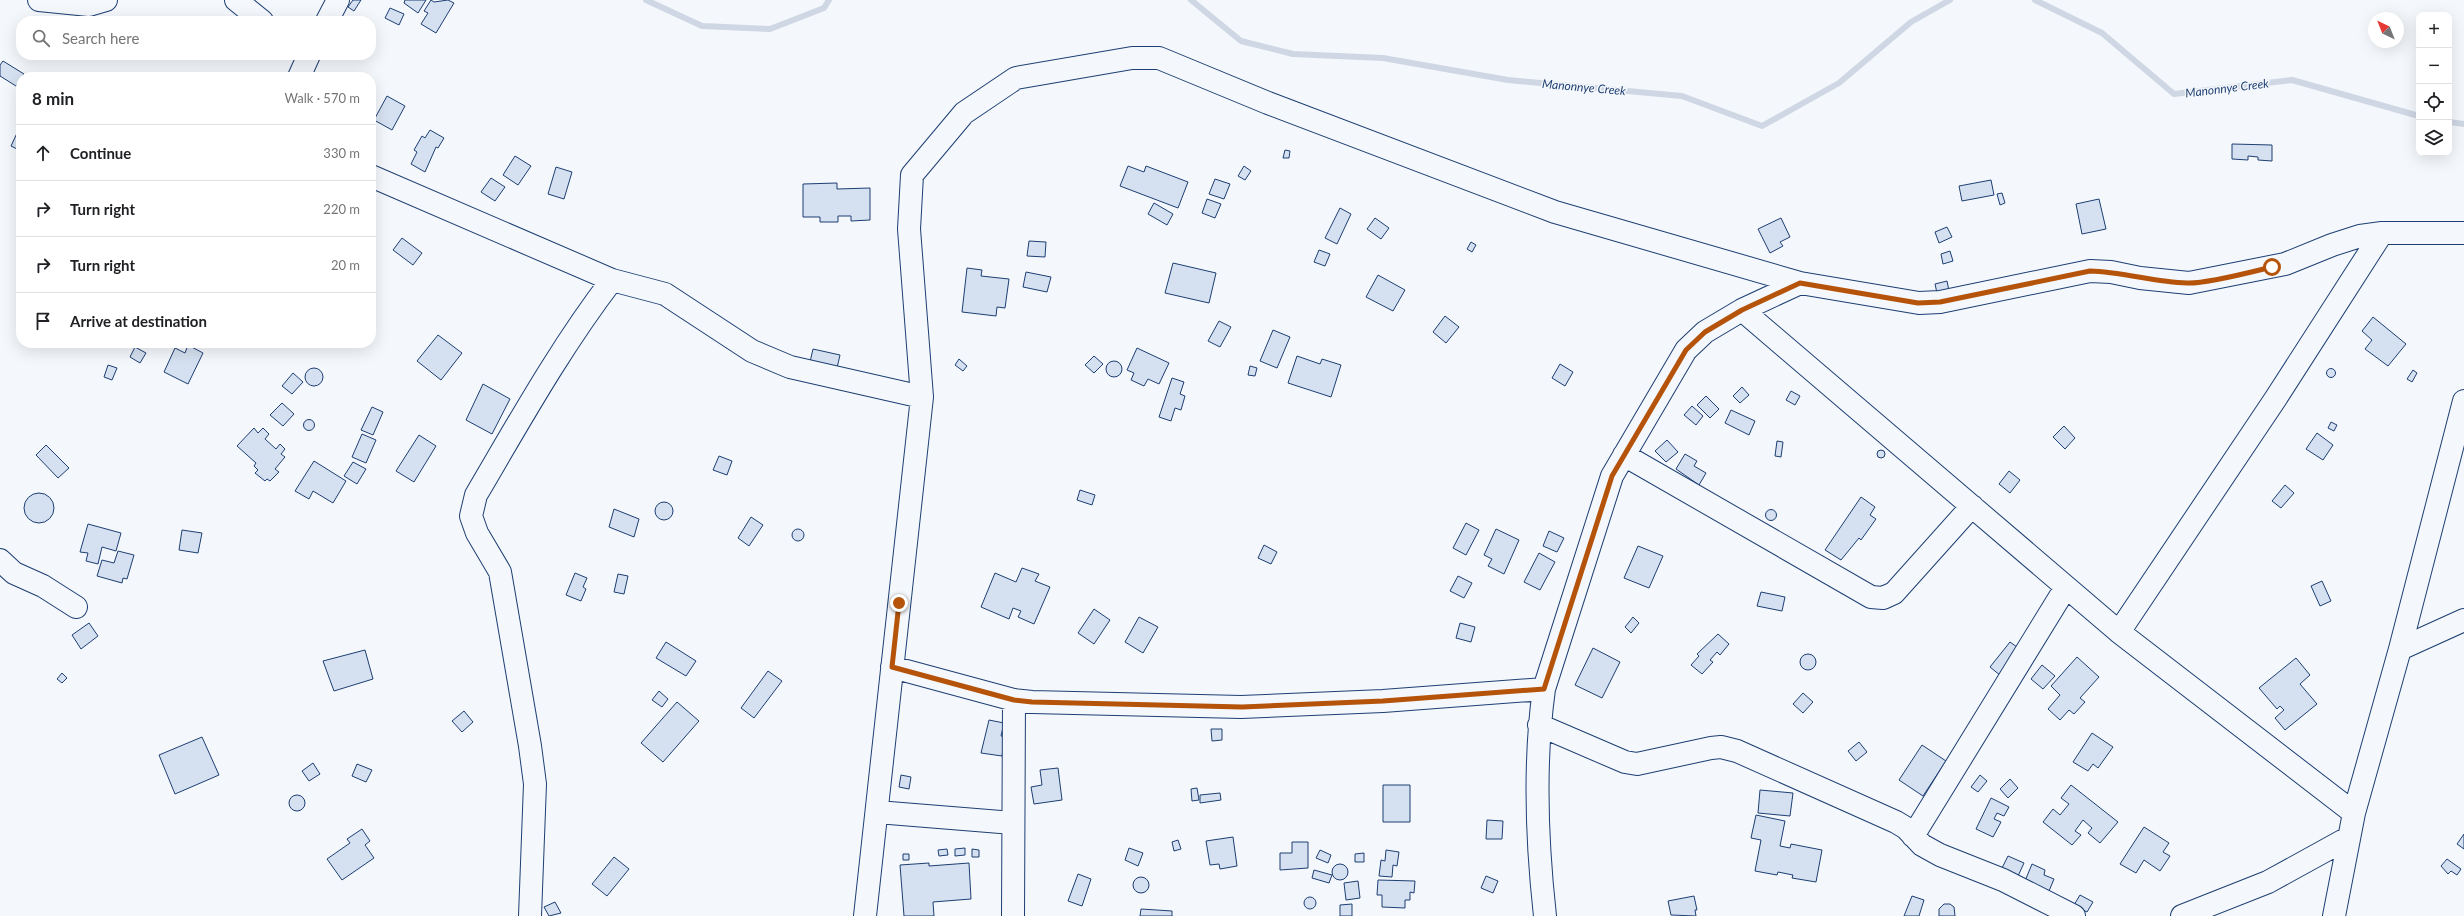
<!DOCTYPE html>
<meta charset="utf-8">
<style>
body{margin:0;font-family:Lato,sans-serif;background:#f6f6f6;color:#202124}
.controls{position:absolute;right:12px;top:12px;display:grid;overflow:hidden;border-radius:8px;box-shadow:0 4px 16px #0002}
.controls button{width:36px;height:36px;display:grid;place-items:center;padding:0;border:0;border-bottom:1px solid #e0e0e0;background:#fff;color:#202124;font:20px sans-serif}
.compass{position:absolute;left:2368px;top:12px;width:36px;height:36px;border-radius:50%;background:#fff;box-shadow:0 4px 16px #0002;rotate:317deg}
.stop{position:absolute;width:12px;height:12px;margin:-9px;border:3px solid #b45309;border-radius:50%;background:#fff}
.stop.end{background:#b45309;border-color:#fff;box-shadow:0 1px 4px #0008}
.list{margin:0;padding:0;list-style:none}
h2{display:flex;justify-content:space-between;align-items:center;height:52px;margin:0;padding:0 16px;font-size:17px}
h2 small{font-size:13px;font-weight:400;color:#757577}
.list li{display:grid;grid-template-columns:26px 1fr auto;gap:12px;align-items:center;box-sizing:border-box;height:56px;padding:0 16px;border-top:1px solid #e0e0e0}
.list b{display:block;font-size:15px;white-space:nowrap}
.list em{font-size:13px;font-style:normal;color:#757577}
.icon{flex:none;width:22px;height:22px;fill:none;stroke:currentColor;stroke-width:2;stroke-linecap:round;stroke-linejoin:round}
.map{position:relative;flex:none;width:2464px;height:916px;overflow:hidden}
.search{position:absolute;background:#fff;box-shadow:0 4px 16px #0002;left:16px;top:16px;width:360px;height:44px;display:flex;align-items:center;gap:10px;box-sizing:border-box;padding:0 14px;border-radius:16px;color:#757577;font-size:15px}
.panel{position:absolute;background:#fff;box-shadow:0 4px 16px #0002;left:16px;top:72px;width:360px;height:276px;border-radius:16px}
.map>svg:first-child{display:block}
.lines{fill:none;stroke-linecap:round;stroke-linejoin:round}
.stream{stroke:#cfd7e4;stroke-width:6}
.building{fill:#d5e0f0;stroke:#1d3f73}
.minor-casing{stroke:#1d3f73;stroke-width:24}
.minor{stroke:#f4f7fb;stroke-width:22}
.route{stroke:#b45309;stroke-width:5}
.labels{text-anchor:middle;dominant-baseline:central;stroke-width:3;stroke-linejoin:round;paint-order:stroke}
.water-label{font-size:12px;font-style:italic;fill:#1d3f73;stroke:#f4f7fb}
</style>
<div class="map">
<svg width="2464" height="916" viewBox="0 0 2464 916">
<rect width="100%" height="100%" fill="#f4f7fb"/>
<g class="lines">
<!-- stream -->
<path class="stream" d="M646,0L702,26L770,29L824,8L829,0
M1191,0L1241,41L1293,54L1383,58L1508,80L1682,96L1762,126L1839,83L1911,22L1950,0
M2035,0L2102,33L2174,94L2292,80L2419,116
M2449,122L2464,124"/>
</g>
<!-- building -->
<path class="building" d="M353,0H361L354,11L348,7Z
M405,0H426L418,13L404,3Z
M431,0L434,2L448,0L454,3L436,33L421,24L428,13L424,11Z
M390,8L404,14L399,25L385,18Z
M222,55H237L236,59Z
M3,61L24,74L16,86L0,76V65Z
M387,96L405,106L392,130L374,120Z
M430,130L444,138L438,148L436,147L425,172L411,164L417,152L414,150L422,136L425,138Z
M18,131L21,132V151L11,146Z
M2232,144L2272,145V161L2258,160V157L2248,156V160L2232,159Z
M1285,150L1290,151L1289,158H1283Z
M515,156L531,166L518,185L503,175Z
M1128,166L1144,172L1146,166L1188,182L1178,208L1120,186Z
M1244,166L1251,171L1245,180L1238,176Z
M556,167L572,172L564,199L548,194Z
M491,178L505,187L495,201L481,192Z
M1215,179L1230,184L1224,199L1209,194Z
M1991,180L1994,195L1962,201L1959,186Z
M837,183V189L870,188V220L851,221V216H838V222H820V217H803V184Z
M2002,193L2005,203L2000,205L1997,194Z
M1207,199L1221,204L1215,218L1202,213Z
M2099,199L2106,229L2082,234L2076,204Z
M1154,203L1173,214L1167,225L1148,214Z
M1340,208L1351,214L1337,244L1325,238Z
M1375,218L1389,228L1381,239L1367,229Z
M1781,218L1790,237L1780,242L1783,246L1770,253L1758,229Z
M1947,227L1952,237L1939,243L1935,232Z
M402,238L422,253L413,265L393,250Z
M1029,241L1046,242L1045,257L1027,256Z
M1471,242L1476,245L1472,252L1467,249Z
M1319,250L1330,254L1325,266L1314,262Z
M1950,251L1953,261L1943,264L1941,254Z
M1173,263L1216,273L1209,303L1165,293Z
M967,268L982,270L981,276L1009,279L1005,308L997,307L996,316L962,312Z
M1026,272L1051,277L1047,292L1023,287Z
M1378,275L1405,290L1393,311L1366,297Z
M1947,281L1949,291L1937,293L1935,284Z
M1445,316L1459,327L1446,343L1433,332Z
M2373,317L2406,344L2388,366L2365,349L2372,340L2362,331Z
M1219,321L1231,327L1220,347L1208,341Z
M1273,330L1290,337L1277,368L1260,361Z
M438,335L462,353L441,380L417,361Z
M188,345L203,353L188,384L164,372L175,348L185,353Z
M135,347L146,353L140,363L130,357Z
M1137,348L1169,363L1159,384L1148,379L1144,386L1131,380L1134,373L1127,370Z
M813,349L840,355L837,368L810,362Z
M1094,356L1103,364L1094,373L1085,365Z
M1297,356L1320,364L1322,359L1341,365L1331,397L1288,383Z
M959,359L967,366L963,371L955,365Z
M1106 369a8 8 0 1 1 16 0a8 8 0 1 1-16 0Z
M1560,364L1573,372L1565,386L1552,378Z
M108,365L117,368L112,380L104,377Z
M1250,366L1257,368L1255,376L1248,375Z
M305 377a9 9 0 1 1 18 0a9 9 0 1 1-18 0Z
M2326.5 373a4.5 4.5 0 1 1 9 0a4.5 4.5 0 1 1-9 0Z
M2413,370L2417,373L2412,382L2407,379Z
M293,373L303,382L292,394L282,386Z
M1172,378L1184,382L1180,394L1185,396L1181,410L1175,408L1171,421L1159,417Z
M483,384L510,399L492,434L466,420Z
M1742,387L1749,395L1740,403L1733,396Z
M1791,391L1800,396L1795,405L1786,400Z
M1706,396L1719,409L1710,418L1697,405Z
M282,403L294,414L283,426L270,415Z
M1692,406L1703,416L1696,425L1684,415Z
M372,407L383,412L373,435L361,430Z
M1731,410L1755,421L1749,435L1725,423Z
M303.5 425a5.5 5.5 0 1 1 11 0a5.5 5.5 0 1 1-11 0Z
M2331,422L2337,425L2334,431L2328,428Z
M2064,426L2075,438L2065,449L2053,437Z
M254,428L258,433L263,428L269,434L265,439L276,449L280,444L285,449L281,454L285,457L275,469L279,472L270,481L267,479L265,481L255,473L258,470L254,466L256,463L237,446Z
M2317,433L2333,445L2323,460L2306,449Z
M362,434L376,440L366,463L352,457Z
M419,435L436,446L414,482L396,471Z
M1667,440L1678,452L1666,462L1655,451Z
M1777,441L1783,442L1781,457L1775,456Z
M46,445L69,468L58,478L36,455Z
M1877 454a4 4 0 1 1 8 0a4 4 0 1 1-8 0Z
M1685,454L1697,461L1694,466L1706,473L1699,485L1676,469Z
M719,456L732,461L727,475L713,470Z
M314,461L346,481L333,503L313,491L309,499L295,491Z
M353,462L366,469L357,484L344,476Z
M2009,471L2020,480L2010,493L1999,484Z
M2285,485L2294,493L2281,508L2272,501Z
M1080,490L1095,495L1092,505L1077,500Z
M24 508a15 15 0 1 1 30 0a15 15 0 1 1-30 0Z
M1861,497L1875,507L1870,515L1876,519L1861,540L1859,538L1841,560L1825,550Z
M655 511a9 9 0 1 1 18 0a9 9 0 1 1-18 0Z
M614,509L639,519L634,537L609,527Z
M1765.5 515a5.5 5.5 0 1 1 11 0a5.5 5.5 0 1 1-11 0Z
M751,517L763,525L749,546L738,538Z
M1466,523L1479,530L1466,555L1453,548Z
M88,524L121,533L116,551L102,547L98,564L86,561L88,553L80,552Z
M792 535a6 6 0 1 1 12 0a6 6 0 1 1-12 0Z
M1496,529L1519,540L1504,574L1488,566L1492,559L1484,555Z
M182,530L202,533L198,553L179,550Z
M1549,531L1564,538L1557,552L1543,546Z
M1264,545L1277,552L1271,564L1258,558Z
M1638,546L1663,556L1649,588L1624,578Z
M118,551L134,555L127,579L123,578L122,583L97,576L102,560L114,563Z
M1539,553L1555,562L1540,590L1524,582Z
M1022,568L1039,574L1035,581L1050,587L1034,624L1018,617L1021,611L1013,608L1009,619L981,607L995,573L1016,582Z
M575,573L587,578L583,587L586,589L581,601L566,595Z
M618,574L628,576L624,594L614,592Z
M1458,576L1472,583L1464,598L1450,591Z
M2322,581L2331,601L2320,606L2311,586Z
M1761,592L1785,597L1782,611L1757,606Z
M1094,609L1110,620L1094,644L1078,633Z
M1139,617L1158,627L1143,653L1125,642Z
M1633,617L1639,623L1631,633L1625,627Z
M89,623L98,636L81,649L72,635Z
M1460,623L1475,627L1471,642L1456,638Z
M1718,634L1729,644L1720,655L1717,652L1710,660L1713,662L1702,674L1691,665L1699,656L1697,654Z
M666,642L696,661L686,676L656,658Z
M2010,642L2021,650L2001,676L1990,667Z
M1593,648L1620,662L1602,698L1575,685Z
M365,650L373,679L334,691L323,661Z
M1800 662a8 8 0 1 1 16 0a8 8 0 1 1-16 0Z
M2077,657L2099,677L2080,698L2085,702L2074,714L2069,710L2060,720L2048,709L2060,695L2051,686Z
M2296,658L2310,675L2300,684L2317,704L2285,730L2275,718L2284,710L2280,706L2277,709L2259,688Z
M2042,665L2055,676L2043,689L2031,679Z
M768,671L782,681L754,718L741,708Z
M62,673L67,678L62,683L57,679Z
M659,691L668,699L662,707L652,700Z
M1803,693L1813,702L1803,713L1793,704Z
M677,702L699,721L663,762L641,743Z
M464,711L473,722L462,732L452,721Z
M989,720L1004,723L1001,736L1005,737L1002,756L981,753Z
M1211,729H1222V740L1212,741Z
M2092,733L2113,747L2098,768L2093,764L2088,771L2073,762Z
M202,737L219,775L175,794L159,755Z
M1859,742L1867,752L1856,761L1848,751Z
M1922,745L1946,761L1923,796L1899,780Z
M313,763L320,774L309,781L302,771Z
M357,764L372,770L366,782L352,776Z
M1058,768L1062,800L1034,804L1031,787L1042,785L1040,770Z
M901,775L911,777L909,789L899,787Z
M1980,775L1987,781L1978,792L1971,787Z
M2010,779L2018,788L2008,798L2000,789Z
M1383,785H1410V822H1383Z
M2071,785L2118,822L2100,843L2088,833L2092,828L2083,820L2075,831L2081,835L2072,845L2043,822L2053,809L2060,815L2069,804L2061,798Z
M1197,788L1199,800L1192,801L1191,789Z
M1760,790L1793,793L1790,816L1758,813Z
M1220,793L1221,800L1200,803V795Z
M289 803a8 8 0 1 1 16 0a8 8 0 1 1-16 0Z
M1991,798L2009,807L2004,816L1997,813L1994,819L2001,822L1993,837L1976,829Z
M1756,815L1785,821L1780,846L1790,848L1791,844L1822,850L1816,882L1792,878L1793,875L1778,872L1777,875L1755,871L1761,840L1751,838Z
M1487,820L1503,821L1502,839H1486Z
M2144,827L2169,843L2163,852L2170,856L2160,871L2144,860L2136,873L2120,864Z
M362,829L370,841L365,845L374,858L342,880L327,859L350,843L347,839Z
M2464,834V849L2457,844Z
M1233,837L1237,866L1220,869L1219,864L1210,865L1206,841Z
M1178,840L1181,849L1174,851L1172,842Z
M1292,842H1308V868L1280,870V853H1292Z
M965,848V855L955,856V849Z
M1129,848L1143,853L1138,866L1125,860Z
M947,849L948,855L939,856L938,850Z
M972,849L979,850V857H972Z
M1320,850L1331,855L1328,863L1316,858Z
M1386,850L1399,852L1397,866L1393,865L1392,877L1379,876L1381,860L1385,861Z
M1364,853V862H1355V854Z
M903,854H909V860H903Z
M2008,856L2024,863L2018,876L2002,868Z
M614,857L629,869L607,896L592,884Z
M2447,859L2461,869L2457,875L2451,871L2448,874L2441,866Z
M929,863V866L969,863L971,899L933,902L934,916H904L900,865Z
M2032,864L2045,870L2044,875L2054,879L2049,891L2025,881Z
M1332 872a8 8 0 1 1 16 0a8 8 0 1 1-16 0Z
M1314,870L1332,875L1329,883L1312,878Z
M1078,874L1091,879L1082,906L1068,901Z
M1486,876L1498,881L1493,893L1481,888Z
M1133 885a8 8 0 1 1 16 0a8 8 0 1 1-16 0Z
M1378,880L1415,881L1414,893L1410,892V900H1405V908L1382,907V895H1377Z
M1358,881L1360,898L1346,900L1344,883Z
M2080,895L2093,902L2087,912L2074,905Z
M1694,896L1697,910H1695L1696,916L1671,915L1668,901Z
M1912,896L1924,900L1919,916H1904Z
M1304 903a6 6 0 1 1 12 0a6 6 0 1 1-12 0Z
M555,902L561,913L549,916L544,907Z
M1352,904V916H1340V905Z
M1944,904H1950L1954,907L1955,916H1939V909Z
M1141,909L1172,911V916H1140Z"/>
<g class="lines">
<defs>
<path id="minor" d="M39,0L89,5L106,0
M236,0L262,21
M327,21L338,0
M299,77L309,55
M371,176L612,280L665,294L752,351L790,367L922,397
M1742,310L2119,632L2354,813
M1624,455L1871,597L1883,598L1894,593L1972,506
M0,560L14,573L43,586L76,607
M2119,632L2276,398L2382,233
M2400,649L2464,620
M892,667L1014,700L1032,702L1241,707L1383,701L1544,689
M1539,725L1625,762L1637,764L1711,748L1721,747L1737,751L1896,822L1906,828L1922,845L1940,855L2003,880L2074,916
M877,812L1013,823
M1913,836L2066,587
M530,916L535,784L530,746L500,572L477,533L471,516L476,495C519,422 560,348 612,280
M865,916L922,397L909,229L912,175L964,113L1016,78L1132,58H1159L1268,103L1555,212L1800,283L1919,303L1940,302L2090,271L2111,272L2140,278L2189,283L2285,264L2332,245L2360,236L2382,233H2464
M1013,916L1014,700
M1545,916C1537,844 1534,761 1544,689L1612,476L1686,350L1705,332L1742,310L1800,283
M2182,916L2268,882L2348,838
M2334,916L2354,813L2400,649L2464,401"/>
</defs>
<!-- minor casing -->
<use href="#minor" class="minor-casing"/>
<!-- minor -->
<use href="#minor" class="minor"/>
</g>
<g class="lines">
<!-- route -->
<path class="route" d="M899,603L892,667L1014,700L1032,702L1242,707L1383,701L1544,689L1612,476L1686,350L1705,332L1742,310L1800,283L1918,303L1940,302L2090,271C2123,272 2154,282 2187,283C2207,284 2251,272 2272,267"/>
</g>
<g class="labels">
<!-- water labels -->
<g class="water-label">
<text transform="translate(1584 87) rotate(5)">Manonnye Creek</text>
<text transform="translate(2227 88) rotate(-7)">Manonnye Creek</text>
</g>
</g>
</svg>
<div class="controls">
<button>+</button>
<button>−</button>
<button><svg class="icon" aria-label="locate" viewBox="0 0 24 24"><circle cx="12" cy="12" r="6"/><path d="M12 2v4M12 18v4M2 12h4M18 12h4"/></svg></button>
<button><svg class="icon" aria-label="layers" viewBox="0 0 24 24"><path d="M12 4l9 5-9 5-9-5zM3 14l9 5 9-5"/></svg></button>
</div>
<svg class="compass" viewBox="-18 -18 36 36"><path d="M0-13l5 13h-10z" fill="#e53935"/><path d="M0 13l5-13h-10z" fill="#757577"/></svg>
<div class="stop" style="left:2272px;top:267px"></div>
<div class="stop end" style="left:899px;top:603px"></div>
<div class="search"><svg class="icon" aria-label="search" viewBox="0 0 24 24"><circle cx="10" cy="10" r="6"/><path d="M15 15l6 6"/></svg>Search here</div>
<section class="panel">
<h2>8 min<small>Walk · 570 m</small></h2>
<ul class="list">
<li><svg class="icon" aria-label="ahead" viewBox="0 0 24 24"><path d="M12 20V5M6 11l6-6 6 6"/></svg><div><b>Continue</b></div><em>330 m</em></li>
<li><svg class="icon" aria-label="right" viewBox="0 0 24 24"><path d="M7 20v-9h11M14 6l5 5-5 5"/></svg><div><b>Turn right</b></div><em>220 m</em></li>
<li><svg class="icon" aria-label="right" viewBox="0 0 24 24"><path d="M7 20v-9h11M14 6l5 5-5 5"/></svg><div><b>Turn right</b></div><em>20 m</em></li>
<li><svg class="icon" aria-label="arrive" viewBox="0 0 24 24"><path d="M6 21V4h12l-3 4 3 4H6"/></svg><div><b>Arrive at destination</b></div></li>
</ul>
</section>
</div>
